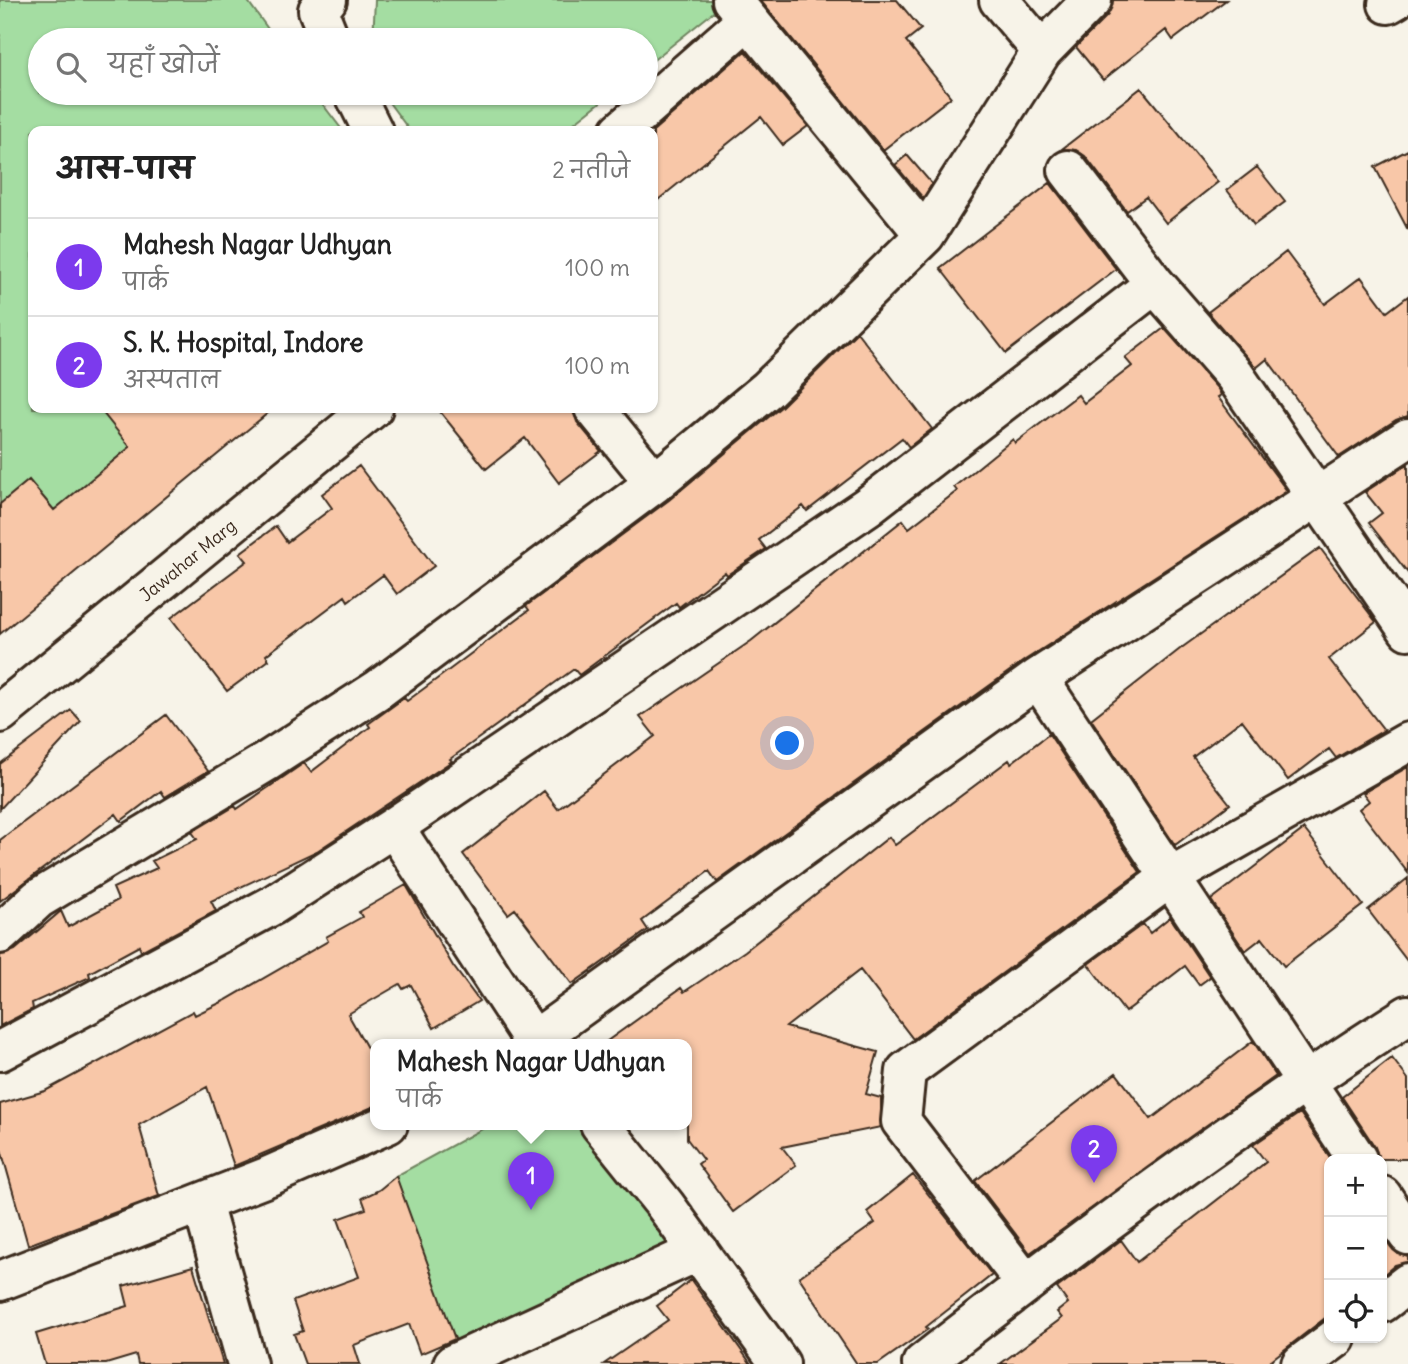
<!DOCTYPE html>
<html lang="hi">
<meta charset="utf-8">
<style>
body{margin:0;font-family:Delius,"Playpen Sans Deva",sans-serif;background:#f6f6f6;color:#222}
.controls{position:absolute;right:21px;bottom:21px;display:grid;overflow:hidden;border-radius:14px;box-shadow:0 2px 5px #0004}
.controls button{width:63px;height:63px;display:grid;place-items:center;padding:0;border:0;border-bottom:2px solid #e0e0e0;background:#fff;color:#222;font:35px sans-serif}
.you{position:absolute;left:788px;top:744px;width:24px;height:24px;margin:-18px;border:5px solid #fff;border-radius:50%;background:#1a73e8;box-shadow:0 0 0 10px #1a73e833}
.badge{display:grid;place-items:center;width:46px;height:46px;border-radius:50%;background:#7c3aed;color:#fff;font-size:23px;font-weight:700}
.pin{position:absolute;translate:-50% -58px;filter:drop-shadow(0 2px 4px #0008)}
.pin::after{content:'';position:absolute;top:37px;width:24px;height:21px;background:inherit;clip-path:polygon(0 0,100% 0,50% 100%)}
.popup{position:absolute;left:370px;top:1039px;width:322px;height:91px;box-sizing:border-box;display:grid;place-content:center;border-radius:14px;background:#fff;filter:drop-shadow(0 2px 5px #0005);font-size:23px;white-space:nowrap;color:#767676}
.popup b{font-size:26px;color:#222}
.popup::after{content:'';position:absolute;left:50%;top:100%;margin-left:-14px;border:14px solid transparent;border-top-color:#fff}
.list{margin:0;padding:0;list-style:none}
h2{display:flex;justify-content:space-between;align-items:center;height:91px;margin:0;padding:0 28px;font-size:30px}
h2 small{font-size:23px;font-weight:400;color:#767676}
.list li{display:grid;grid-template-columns:46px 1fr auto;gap:21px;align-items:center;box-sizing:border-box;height:98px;padding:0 28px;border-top:2px solid #e0e0e0}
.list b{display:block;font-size:26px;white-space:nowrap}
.list p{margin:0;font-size:23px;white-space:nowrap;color:#767676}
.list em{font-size:23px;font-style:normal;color:#767676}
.icon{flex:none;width:38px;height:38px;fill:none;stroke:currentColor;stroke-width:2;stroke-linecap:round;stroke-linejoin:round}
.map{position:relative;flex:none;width:1408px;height:1364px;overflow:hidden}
.search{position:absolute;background:#fff;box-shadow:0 2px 5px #0004;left:28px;top:28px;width:630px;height:77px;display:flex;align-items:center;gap:18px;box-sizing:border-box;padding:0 24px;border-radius:38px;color:#767676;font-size:26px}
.panel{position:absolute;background:#fff;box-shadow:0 2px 5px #0004;left:28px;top:126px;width:630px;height:287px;border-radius:14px}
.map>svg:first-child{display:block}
.green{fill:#a4dda2;stroke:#708460;stroke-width:2}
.building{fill:#f8c7a8;stroke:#3b2a1e;stroke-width:2}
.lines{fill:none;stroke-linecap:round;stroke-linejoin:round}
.minor-casing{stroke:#3b2a1e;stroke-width:44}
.tertiary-casing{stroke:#3b2a1e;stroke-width:44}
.minor{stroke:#f7f3e8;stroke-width:38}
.tertiary{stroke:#f7f3e8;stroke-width:38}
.labels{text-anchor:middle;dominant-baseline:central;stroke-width:5;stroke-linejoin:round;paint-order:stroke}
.street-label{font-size:18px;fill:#3b2a1e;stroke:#f7f3e8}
</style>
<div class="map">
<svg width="1408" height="1364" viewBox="0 0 1408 1364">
<rect width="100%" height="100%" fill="#f7f3e8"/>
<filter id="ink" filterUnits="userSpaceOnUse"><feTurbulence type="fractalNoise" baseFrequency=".0143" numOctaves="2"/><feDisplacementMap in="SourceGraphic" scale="14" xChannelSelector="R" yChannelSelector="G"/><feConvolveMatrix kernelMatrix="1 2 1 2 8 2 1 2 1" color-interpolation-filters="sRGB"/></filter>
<g filter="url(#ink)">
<!-- green -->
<path class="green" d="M0,0H247L276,40H40V93H314L343,131H33V408H268L0,625Z
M375,0H724L726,2L646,66V40H373Z
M382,93H612L564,131H410Z
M491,1124H603L677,1244L457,1364L396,1176Z"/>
<!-- building -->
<path class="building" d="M760,0H897L921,29L906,41L951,97L883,150Z
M1113,0H1226L1173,40L1166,30L1103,80L1076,47L1108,15Z
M745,51L808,126L783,145L761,117L653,204V131Z
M1141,88L1218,182L1166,223L1146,197L1127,211L1085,156L1076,150L1062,149Z
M1408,150V230L1375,167Z
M907,155L932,184L923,198L895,165Z
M1257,167L1285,202L1254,225L1227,190Z
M1050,183L1116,269L1006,353L940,268Z
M1286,252L1325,304L1361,277L1387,312L1408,296V416L1396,420L1339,457L1267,359L1256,368L1208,312Z
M1164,328L1218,389L1221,395L1218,397L1287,491L1025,660L717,882L709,871L642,921L648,930L572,984L515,909L508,914L463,854L544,791L558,809L655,736L640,717L751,641L903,520L909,528L957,491L954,487L1013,439L1015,443L1078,395L1084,403L1132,366L1125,358Z
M857,332L932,429L909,447L902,438L807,511L803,506L759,540L766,549L727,575L725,572L679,607L676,603L579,675L574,669L450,759L452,761L317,851L211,901L216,911L141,951L139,946L89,973L90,977L32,1003L33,1009L0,1026V955L15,950L61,911L68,927L118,900L113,888L157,868L152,861L197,839L192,832L235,806L237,809L304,763L311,772L370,727L368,724L404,698L407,701L445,673L529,610L526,606L669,500L782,406Z
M99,408H274L0,634V504L29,480L54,510L130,447Z
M437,408H573L577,422L601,451L559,483L525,438L486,469Z
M1408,464V573L1369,523L1382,513L1365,492Z
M359,466L434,566L397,594L383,575L348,601L345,596L266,655L269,660L227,691L171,618L247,561L240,553L276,526L287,542L332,508L322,494Z
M1320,548L1376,622L1329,659L1384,730L1336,758L1329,749L1288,780L1242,720L1193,757L1230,804L1175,845L1091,719L1180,649Z
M71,710L81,721L0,809V764Z
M166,715L208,771L165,797L161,791L121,821L116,814L0,901V840Z
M1049,734L1140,872L913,1039L860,970L786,1027L878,1052L866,1094L881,1098V1127L782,1147L796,1165L733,1212L698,1164L703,1160L687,1139V1044H603L681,988L684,992L745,951L889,837L895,845L1009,760L1011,763Z
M1408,767V873L1359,809L1369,801L1363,793Z
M1304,829L1363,905L1284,966L1262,938L1245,951L1211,900Z
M1408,878V962L1368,910Z
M406,885L453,966L479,1001L434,1028L411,985L403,989L400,984L348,1014L375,1062V1106L234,1166L207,1087L139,1125L159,1196L28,1245L0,1146V1104L45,1091L193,1011L195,1015L226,1000L328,941L326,937L362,917L359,912Z
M1170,917L1210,977L1199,985L1185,966L1125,1012L1088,964L1143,924L1150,933Z
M1253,1041L1276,1076L1030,1253L975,1181L1116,1073L1151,1119Z
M1392,1058L1408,1079V1159H1379L1375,1147L1342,1097Z
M1300,1113L1331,1159L1329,1315L1266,1364H1000L1062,1318L1057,1312L1068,1303L1057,1288L1121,1240L1137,1262L1266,1162L1253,1145Z
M913,1175L992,1275L926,1327L928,1329L878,1364H857L799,1277L875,1223L867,1212Z
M396,1176L455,1339L420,1354L409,1324L354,1345L360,1364H305L294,1334L303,1331L293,1301L359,1277L338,1219L366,1209L362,1198L379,1190Z
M1382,1235L1398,1254L1408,1257V1262L1395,1265L1382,1276Z
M193,1266L223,1364H138L136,1355L106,1364H45L36,1334L128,1306L123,1286Z
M691,1280L751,1364H604L668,1320L657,1306Z"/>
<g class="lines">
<defs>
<path id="minor" d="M732,0L925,235
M999,0L1042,51L1092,0
M1388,4L1395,0
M620,131L747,20
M1068,170L1155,284L1235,376L1408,630
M594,408L655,483
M1038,678L1357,1159
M394,827L536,1044
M0,934L38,899L266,762L379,689L655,483L768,389L925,235L1042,51
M529,1044L1038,678L1408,438
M0,1051L273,905L394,827L868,506L1155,284
M600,1124L665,1205L780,1364
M1382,1196L1408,1235
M202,1203L247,1364
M0,1281L267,1177L388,1124
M1026,1284L901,1121L906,1071L1172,876L1408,742
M1382,1303L1408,1283
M453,1364L699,1251
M922,1364C1079,1241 1240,1122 1408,1015
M1301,1364L1336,1338"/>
<g id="tertiary">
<path d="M327,0L318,10L330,40"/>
<path d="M354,93L373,131"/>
<path id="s1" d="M0,713L373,408"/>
</g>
</defs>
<!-- minor casing -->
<use href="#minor" class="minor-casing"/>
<!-- tertiary casing -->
<use href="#tertiary" class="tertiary-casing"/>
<!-- minor -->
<use href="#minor" class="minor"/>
<!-- tertiary -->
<use href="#tertiary" class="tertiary"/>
</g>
</g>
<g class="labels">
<!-- street labels -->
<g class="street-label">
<text stroke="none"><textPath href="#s1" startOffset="242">Jawahar Marg</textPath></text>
</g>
</g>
</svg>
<div class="controls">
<button>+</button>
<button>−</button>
<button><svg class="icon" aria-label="locate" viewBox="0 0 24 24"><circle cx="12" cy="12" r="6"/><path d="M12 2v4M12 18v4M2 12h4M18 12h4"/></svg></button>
</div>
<div class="you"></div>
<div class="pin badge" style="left:531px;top:1210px">1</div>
<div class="popup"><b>Mahesh Nagar Udhyan</b>पार्क</div>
<div class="pin badge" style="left:1094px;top:1183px">2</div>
<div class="search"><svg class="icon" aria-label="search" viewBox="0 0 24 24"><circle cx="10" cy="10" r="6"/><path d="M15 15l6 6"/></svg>यहाँ खोजें</div>
<section class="panel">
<h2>आस-पास<small>2 नतीजे</small></h2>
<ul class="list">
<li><span class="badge">1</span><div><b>Mahesh Nagar Udhyan</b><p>पार्क</p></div><em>100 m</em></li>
<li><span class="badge">2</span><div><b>S. K. Hospital, Indore</b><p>अस्पताल</p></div><em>100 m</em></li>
</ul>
</section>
</div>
